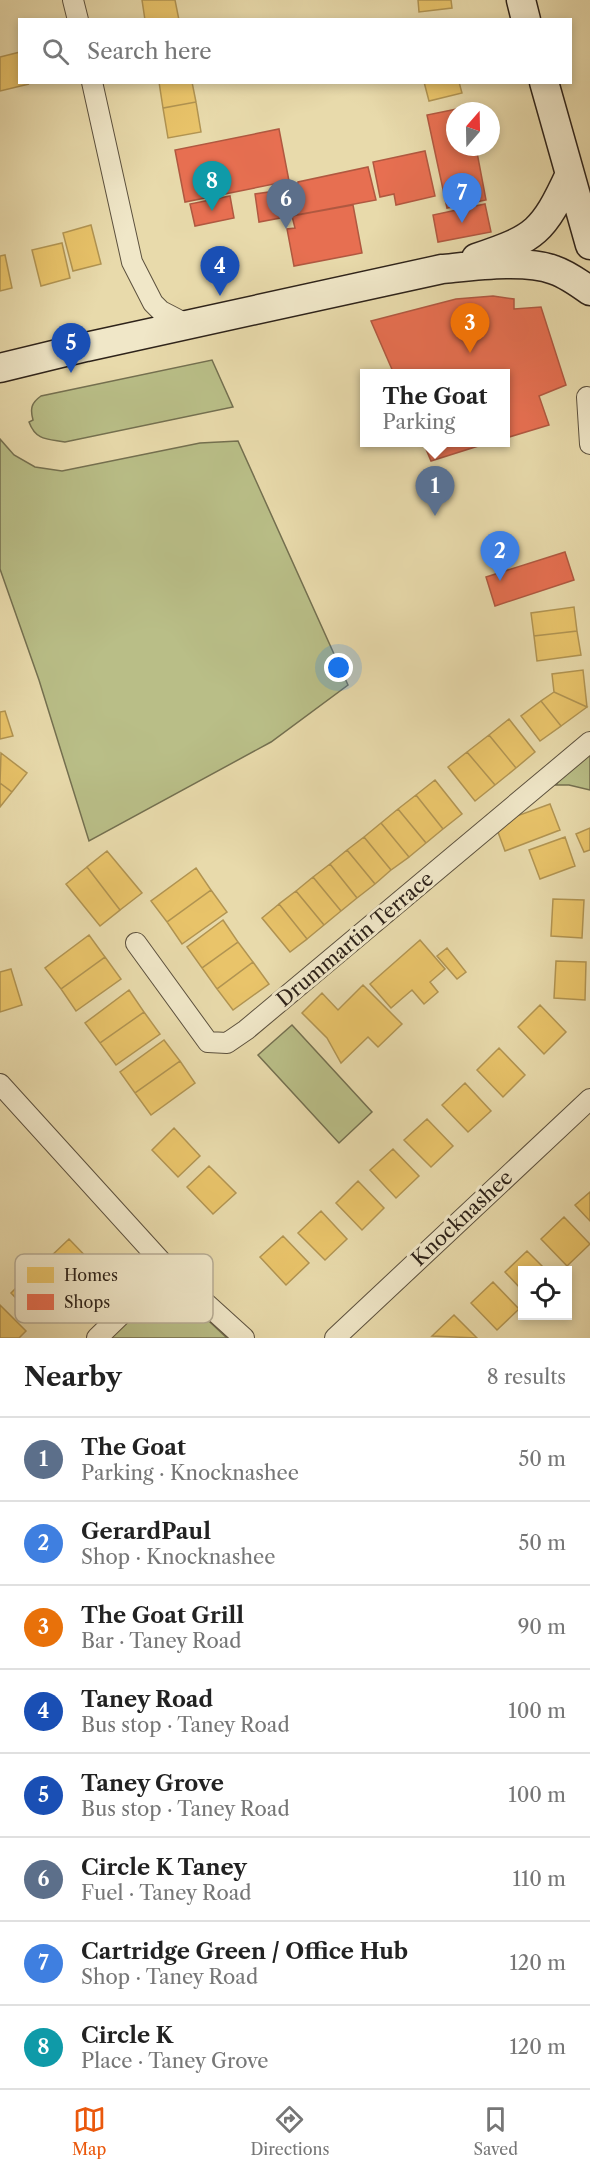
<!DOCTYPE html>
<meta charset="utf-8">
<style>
body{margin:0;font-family:"Libre Caslon Text",serif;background:#f2f2f2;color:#222}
.controls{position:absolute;right:18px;bottom:18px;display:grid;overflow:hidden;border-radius:0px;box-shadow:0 3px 9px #0003}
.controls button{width:54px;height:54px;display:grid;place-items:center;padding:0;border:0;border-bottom:2px solid #e0e0e0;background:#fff;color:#222;font:30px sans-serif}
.compass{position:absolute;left:446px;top:102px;width:54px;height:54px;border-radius:50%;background:#fff;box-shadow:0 3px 9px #0003;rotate:20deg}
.you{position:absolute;left:339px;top:668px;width:21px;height:21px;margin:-15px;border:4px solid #fff;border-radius:50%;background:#1a73e8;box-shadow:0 0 0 9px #1a73e833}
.badge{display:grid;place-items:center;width:39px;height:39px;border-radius:50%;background:#ea580c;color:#fff;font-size:20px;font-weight:700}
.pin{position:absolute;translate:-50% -50px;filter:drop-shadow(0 2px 3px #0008)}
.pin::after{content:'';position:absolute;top:32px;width:21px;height:18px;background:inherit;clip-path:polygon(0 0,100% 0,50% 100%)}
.popup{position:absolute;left:360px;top:369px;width:150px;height:78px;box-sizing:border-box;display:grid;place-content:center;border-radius:0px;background:#fff;filter:drop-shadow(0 2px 4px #0005);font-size:20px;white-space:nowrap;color:#767676}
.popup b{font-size:22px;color:#222}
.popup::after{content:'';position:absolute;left:50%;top:100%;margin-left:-12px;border:12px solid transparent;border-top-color:#fff}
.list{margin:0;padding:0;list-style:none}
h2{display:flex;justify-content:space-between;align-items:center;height:78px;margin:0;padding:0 24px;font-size:26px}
h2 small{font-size:20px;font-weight:400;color:#767676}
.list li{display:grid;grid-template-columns:39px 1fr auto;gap:18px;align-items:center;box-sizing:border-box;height:84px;padding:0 24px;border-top:2px solid #e0e0e0}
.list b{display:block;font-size:22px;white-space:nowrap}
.list p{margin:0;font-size:20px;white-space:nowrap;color:#767676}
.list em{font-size:20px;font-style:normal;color:#767676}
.icon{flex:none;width:33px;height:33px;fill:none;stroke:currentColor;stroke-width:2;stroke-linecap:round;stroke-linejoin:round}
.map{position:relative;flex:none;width:590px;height:1338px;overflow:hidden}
.search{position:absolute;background:#fff;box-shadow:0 3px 9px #0003;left:18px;right:18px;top:18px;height:66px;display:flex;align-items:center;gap:15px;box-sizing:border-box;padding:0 21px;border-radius:0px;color:#767676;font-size:22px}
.sheet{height:750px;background:#fff}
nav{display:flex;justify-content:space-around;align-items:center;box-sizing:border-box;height:84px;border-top:2px solid #e0e0e0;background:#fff;font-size:16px;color:#767676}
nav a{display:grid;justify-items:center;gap:3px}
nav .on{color:#ea580c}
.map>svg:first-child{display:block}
.green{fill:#b9be87;stroke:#747050;stroke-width:1.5}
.homes{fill:#e9c46a;stroke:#b19452;stroke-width:1.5}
.shops{fill:#e76f51;stroke:#b05840;stroke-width:1.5}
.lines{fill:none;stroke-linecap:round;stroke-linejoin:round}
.street-casing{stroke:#5c513e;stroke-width:22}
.secondary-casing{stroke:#2e231a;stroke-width:31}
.street{stroke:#f0e7c8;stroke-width:20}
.secondary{stroke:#f0e7c8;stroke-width:28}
.labels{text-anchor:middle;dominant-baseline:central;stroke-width:6;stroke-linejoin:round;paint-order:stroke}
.street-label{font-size:20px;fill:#2e231a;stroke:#f0e7c8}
.key{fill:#f0e7c8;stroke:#b6ac94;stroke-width:1.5}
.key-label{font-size:16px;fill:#2e231a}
</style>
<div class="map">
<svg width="590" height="1338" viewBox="0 0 590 1338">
<rect width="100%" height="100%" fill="#e8daab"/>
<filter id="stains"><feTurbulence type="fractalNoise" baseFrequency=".00333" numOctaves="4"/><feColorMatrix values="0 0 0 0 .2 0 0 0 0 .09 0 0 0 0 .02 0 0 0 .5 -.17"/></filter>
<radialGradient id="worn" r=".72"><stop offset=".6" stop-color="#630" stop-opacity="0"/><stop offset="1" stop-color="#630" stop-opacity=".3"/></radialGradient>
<!-- green -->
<path class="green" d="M212,360L233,407L65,442C48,439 36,441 29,422L33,420C30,409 31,403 41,396Z
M0,439L14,455L35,467L62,471L200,443L238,441L348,685L271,742L89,841L39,680L0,569Z
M590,748V790L569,785H556L565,771Z
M292,1025L372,1112L339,1143L258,1055Z
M162,1277L227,1338H103Z"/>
<!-- homes -->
<path class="homes" d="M142,0H175L179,20H145Z
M418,0H451L452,8L419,12Z
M20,52V82L29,84L0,91V57Z
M159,82H192L196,102L163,108Z
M424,82H459L462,93L429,101Z
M196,102L201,132L168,138L163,108Z
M91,225L101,264L73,271L63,233Z
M62,243L70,278L41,286L32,250Z
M5,255L12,288L0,291V256Z
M574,607L577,631L534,636L531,613Z
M577,631L581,655L537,661L534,636Z
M583,670L587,707L554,692L552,674Z
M554,692L587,707L561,726L541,701Z
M541,701L561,726L540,741L521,716Z
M5,711L13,736L0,739V712Z
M509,719L535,752L516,768L489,735Z
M489,735L516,768L495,785L467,752Z
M467,752L495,785L475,801L448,767Z
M1,753L27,773L12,792L0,783Z
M435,780L462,814L443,829L416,795Z
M0,783L12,792L0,807Z
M416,795L443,829L426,843L398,809Z
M550,804L560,830L505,851L495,824Z
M398,809L426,843L409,857L381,823Z
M381,823L409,857L391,870L364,837Z
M590,828V850L584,852L576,834Z
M364,837L391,870L375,884L347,850Z
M565,837L575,866L540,879L529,850Z
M347,850L375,884L357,898L330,864Z
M107,851L142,893L120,910L87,867Z
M330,864L357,898L341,911L313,877Z
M87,867L120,910L100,926L66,884Z
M196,868L211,890L167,922L151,901Z
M313,877L341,911L324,925L296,891Z
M211,890L227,912L182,944L167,922Z
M296,891L324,925L307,939L279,904Z
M553,899L584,900L582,938L551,936Z
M279,904L307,939L290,952L262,918Z
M223,920L238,942L202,968L187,947Z
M89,935L105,957L61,989L45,968Z
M420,940L445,969L430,982L438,992L424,1004L412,990L391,1008L370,984Z
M238,942L253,962L217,989L202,968Z
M447,948L466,972L457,979L437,956Z
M105,957L121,979L76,1011L61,989Z
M556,961L586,962L585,1000L554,998Z
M253,962L269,984L233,1010L217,989Z
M11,969L22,1005L0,1012V972Z
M363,985L402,1024L378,1047L368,1037L341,1063L327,1038L302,1013L322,993L338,1010Z
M129,990L144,1012L100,1043L85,1023Z
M540,1005L566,1032L544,1054L518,1027Z
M144,1012L160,1034L116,1065L100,1043Z
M164,1040L180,1061L135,1093L120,1072Z
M499,1048L525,1075L503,1097L477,1070Z
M180,1061L195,1083L151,1115L135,1093Z
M465,1083L491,1111L468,1132L442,1105Z
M427,1119L453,1146L431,1167L404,1140Z
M174,1128L200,1156L178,1177L152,1150Z
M393,1149L419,1176L396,1198L370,1170Z
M209,1166L236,1193L213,1214L187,1187Z
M358,1181L384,1208L362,1230L336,1203Z
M590,1192V1221L575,1205Z
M321,1211L347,1239L325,1260L298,1233Z
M564,1217L590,1244L567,1266L541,1239Z
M283,1236L309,1263L286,1285L260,1257Z
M69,1239L95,1266L73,1287L47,1260Z
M527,1251L546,1270H522V1290L505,1272Z
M33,1271L59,1298L37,1320L11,1293Z
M493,1282L519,1309L497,1330L471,1303Z
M0,1305L26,1331L19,1338H0Z
M454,1315L477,1338L432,1336Z"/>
<!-- shops -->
<path class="shops" d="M467,107L468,111H455V147H476L486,200L447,208L427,115Z
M279,129L289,181L185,202L175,150Z
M425,151L435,196L396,205L394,194L380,197L373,162Z
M368,167L376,200L259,222L255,194L297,188L298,182Z
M230,196L234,218L195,226L190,204Z
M485,204L491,232L438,242L433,215Z
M353,205L362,253L294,266L287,229L295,228L292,216Z
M493,296L514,299V309L541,307L566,385L539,396L549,425L506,438V374H394L371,321L456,299Z
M423,442H491L431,461Z
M565,552L574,580L495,606L486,577Z"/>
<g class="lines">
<defs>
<path id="street" d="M73,0L78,20
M92,82L132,262L153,303L161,311L188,325
M587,397L590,444
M136,943L208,1042L227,1043L246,1030L590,742
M0,1084L168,1269L244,1338
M97,1338L168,1269
M335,1338L590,1099"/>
<path id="secondary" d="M521,0L526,20
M544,82L590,245
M476,258C536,238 543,232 570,174
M0,368L86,347L442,269C474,266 525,259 554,270C566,274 579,283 590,291"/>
</defs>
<!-- street casing -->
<use href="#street" class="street-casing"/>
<!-- secondary casing -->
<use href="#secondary" class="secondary-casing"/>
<!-- street -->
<use href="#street" class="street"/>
<!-- secondary -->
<use href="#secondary" class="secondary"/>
</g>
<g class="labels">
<!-- street labels -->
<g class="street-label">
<text transform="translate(355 939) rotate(-40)">Drummartin Terrace</text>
<text transform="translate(462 1218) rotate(-43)">Knocknashee</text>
</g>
</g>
<!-- legend -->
<rect x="15" y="1254" width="198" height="69" rx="9" class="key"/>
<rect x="27" y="1267" width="27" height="16" fill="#e9c46a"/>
<rect x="27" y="1294" width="27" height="16" fill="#e76f51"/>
<g class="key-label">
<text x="64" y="1281">Homes</text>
<text x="64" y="1308">Shops</text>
</g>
<rect width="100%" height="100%" filter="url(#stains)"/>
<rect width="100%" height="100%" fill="url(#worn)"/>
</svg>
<div class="controls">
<button><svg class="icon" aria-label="locate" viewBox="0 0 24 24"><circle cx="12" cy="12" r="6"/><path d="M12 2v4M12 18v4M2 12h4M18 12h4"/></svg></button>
</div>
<svg class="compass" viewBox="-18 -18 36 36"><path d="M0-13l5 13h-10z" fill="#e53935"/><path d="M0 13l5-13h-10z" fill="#767676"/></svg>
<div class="you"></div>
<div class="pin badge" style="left:435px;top:516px;background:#5c6f8a">1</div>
<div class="popup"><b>The Goat</b>Parking</div>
<div class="pin badge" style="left:500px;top:581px;background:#3f7fe0">2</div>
<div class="pin badge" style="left:470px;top:353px;background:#e8710a">3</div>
<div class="pin badge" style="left:220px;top:296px;background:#1a4fb4">4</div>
<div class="pin badge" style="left:71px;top:373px;background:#1a4fb4">5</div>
<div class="pin badge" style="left:286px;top:229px;background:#5c6f8a">6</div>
<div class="pin badge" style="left:462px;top:223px;background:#3f7fe0">7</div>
<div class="pin badge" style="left:212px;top:211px;background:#0f9aa8">8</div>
<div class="search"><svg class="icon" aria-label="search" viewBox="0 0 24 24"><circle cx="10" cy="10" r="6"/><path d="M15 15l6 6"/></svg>Search here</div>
</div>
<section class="sheet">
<h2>Nearby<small>8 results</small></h2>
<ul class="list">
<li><span class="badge" style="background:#5c6f8a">1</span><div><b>The Goat</b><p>Parking · Knocknashee</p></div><em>50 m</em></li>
<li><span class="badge" style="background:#3f7fe0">2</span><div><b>GerardPaul</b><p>Shop · Knocknashee</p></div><em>50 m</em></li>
<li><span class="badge" style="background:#e8710a">3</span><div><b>The Goat Grill</b><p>Bar · Taney Road</p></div><em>90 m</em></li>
<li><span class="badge" style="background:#1a4fb4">4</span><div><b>Taney Road</b><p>Bus stop · Taney Road</p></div><em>100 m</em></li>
<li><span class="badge" style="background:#1a4fb4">5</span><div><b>Taney Grove</b><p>Bus stop · Taney Road</p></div><em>100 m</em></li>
<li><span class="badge" style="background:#5c6f8a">6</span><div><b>Circle K Taney</b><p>Fuel · Taney Road</p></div><em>110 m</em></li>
<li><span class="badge" style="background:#3f7fe0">7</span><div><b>Cartridge Green / Office Hub</b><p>Shop · Taney Road</p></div><em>120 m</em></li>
<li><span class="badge" style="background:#0f9aa8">8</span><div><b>Circle K</b><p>Place · Taney Grove</p></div><em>120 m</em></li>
</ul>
</section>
<nav>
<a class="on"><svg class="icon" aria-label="map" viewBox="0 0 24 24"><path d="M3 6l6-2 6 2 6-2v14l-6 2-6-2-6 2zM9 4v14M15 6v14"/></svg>Map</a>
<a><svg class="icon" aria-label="directions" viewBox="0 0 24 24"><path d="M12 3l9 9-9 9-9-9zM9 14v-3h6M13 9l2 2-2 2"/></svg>Directions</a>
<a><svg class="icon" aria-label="saved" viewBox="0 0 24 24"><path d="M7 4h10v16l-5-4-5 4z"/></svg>Saved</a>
</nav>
